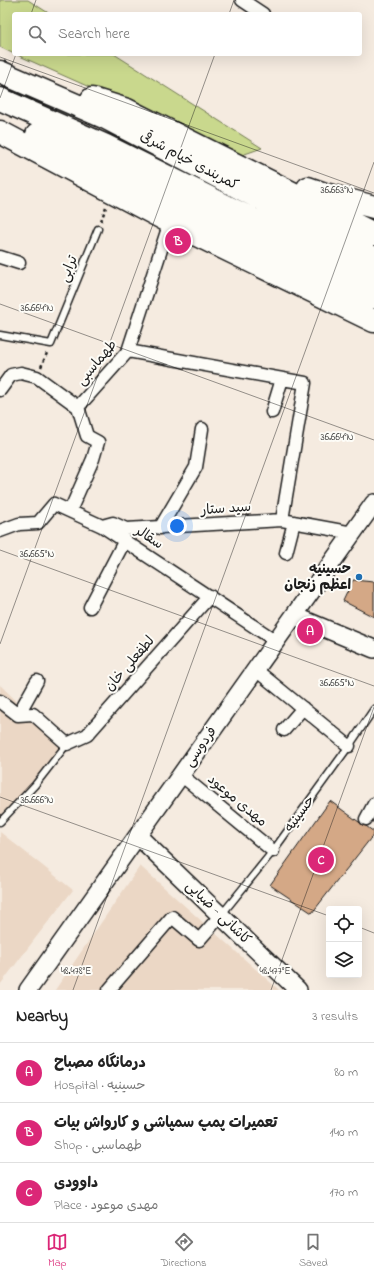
<!DOCTYPE html>
<meta charset="utf-8">
<style>
body{margin:0;font-family:"Indie Flower","Playpen Sans Arabic",sans-serif;background:#f6f6f6;color:#222}
.controls{position:absolute;right:12px;bottom:12px;display:grid;overflow:hidden;border-radius:4px;box-shadow:0 4px 16px #0002}
.controls button{width:36px;height:36px;display:grid;place-items:center;padding:0;border:0;border-bottom:1px solid #e0e0e0;background:#fff;color:#222;font:20px sans-serif}
.you{position:absolute;left:177px;top:526px;width:14px;height:14px;margin:-10px;border:3px solid #fff;border-radius:50%;background:#1a73e8;box-shadow:0 0 0 6px #1a73e833}
.badge{display:grid;place-items:center;width:26px;height:26px;border-radius:50%;background:#db2777;color:#fff;font-size:13px;font-weight:700}
.pin{position:absolute;translate:-50% -50%;border:2px solid #fff;box-shadow:0 1px 4px #0006}
.list{margin:0;padding:0;list-style:none}
h2{display:flex;justify-content:space-between;align-items:center;height:52px;margin:0;padding:0 16px;font-size:17px}
h2 small{font-size:13px;font-weight:400;color:#767676}
.list li{display:grid;grid-template-columns:26px 1fr auto;gap:12px;align-items:center;box-sizing:border-box;height:60px;padding:0 16px;border-top:1px solid #e0e0e0}
.list b{display:block;font-size:15px;white-space:nowrap}
.list p{margin:0;font-size:13px;white-space:nowrap;color:#767676}
.list em{font-size:13px;font-style:normal;color:#767676}
.icon{flex:none;width:22px;height:22px;fill:none;stroke:currentColor;stroke-width:2;stroke-linecap:round;stroke-linejoin:round}
.map{position:relative;flex:none;width:374px;height:990px;overflow:hidden}
.search{position:absolute;background:#fff;box-shadow:0 4px 16px #0002;left:12px;right:12px;top:12px;height:44px;display:flex;align-items:center;gap:10px;box-sizing:border-box;padding:0 14px;border-radius:4px;color:#767676;font-size:15px}
.sheet{height:232px;background:#fff}
nav{display:flex;justify-content:space-around;align-items:center;box-sizing:border-box;height:56px;border-top:1px solid #e0e0e0;background:#fff;font-size:11px;color:#767676}
nav a{display:grid;justify-items:center;gap:2px}
nav .on{color:#db2777}
.map>svg:first-child{display:block}
.built{fill:#ebd7c5}
.green{fill:#c9d88d;stroke:#727a54}
.building{fill:#d4a886;stroke:#1c1c1c}
.lines{fill:none;stroke-linecap:round;stroke-linejoin:round}
.lane-casing{stroke:#1c1c1c;stroke-width:9}
.street-casing{stroke:#1c1c1c;stroke-width:15}
.secondary-casing{stroke:#1c1c1c;stroke-width:20}
.highway-casing{stroke:#1c1c1c;stroke-width:25}
.path{stroke:#1c1c1c;stroke-width:2.5;stroke-dasharray:3 3;stroke-linecap:butt}
.lane{stroke:#fdfcf7;stroke-width:6}
.street{stroke:#fdfcf7;stroke-width:12}
.secondary{stroke:#fdfcf7;stroke-width:17}
.highway{stroke:#fdfcf7;stroke-width:22}
.ticks{fill:none;stroke:#1c1c1c;stroke-width:1;stroke-opacity:0.45}
.poi-dot{fill:#1f6fb2;stroke:#fdfcf7;stroke-width:1.5}
.labels{text-anchor:middle;dominant-baseline:central;stroke-width:4;stroke-linejoin:round;paint-order:stroke}
.street-label{font-size:14px;fill:#1c1c1c;stroke:#fdfcf7}
.poi-label{font-size:14px;font-weight:bold;fill:#1c1c1c;stroke:#fdfcf7;text-anchor:end}
.ticks-label{font-size:10px;text-anchor:middle;fill:#1c1c1c;stroke:#fdfcf7;stroke-width:4;stroke-linejoin:round;paint-order:stroke}
</style>
<div class="map">
<svg width="374" height="990" viewBox="0 0 374 990">
<rect width="100%" height="100%" fill="#f5ebe0"/>
<filter id="ink" filterUnits="userSpaceOnUse"><feTurbulence type="fractalNoise" baseFrequency=".025" numOctaves="2"/><feDisplacementMap in="SourceGraphic" scale="8" xChannelSelector="R" yChannelSelector="G"/><feConvolveMatrix kernelMatrix="1 2 1 2 8 2 1 2 1" color-interpolation-filters="sRGB"/></filter>
<g filter="url(#ink)">
<!-- built -->
<path class="built" d="M0,685L62,745L0,822Z
M0,832L73,890L34,940L0,985Z
M140,866L279,990H55Z"/>
<!-- green -->
<path class="green" d="M0,0H28L50,14H14V54L0,47Z
M15,54H114L262,148L242,155Z"/>
<!-- building -->
<path class="building" d="M353,580L374,582V617L343,601Z
M330,801L359,822L362,825L366,826L374,832V834L312,913L270,885Z"/>
<g class="lines">
<defs>
<path id="lane" d="M0,335L51,344L98,229
M0,822L35,785L67,744
M222,914L273,851L349,746L374,709"/>
<path id="street" d="M242,0L263,14
M0,257L19,263
M128,351L305,383L282,520
M0,390L11,375L21,373L37,377L78,407
M272,412L282,379
M70,511L93,459L98,442L87,436L78,407L128,351L170,222
M102,526L113,523L126,529L282,520L353,533
M160,528L196,467L202,429
M0,531L19,524L38,523L54,504L102,526L276,641
M286,553L294,522
M90,607L125,540
M256,670L349,746
M0,701L18,715L33,714L67,744L87,735L210,596
M18,715L37,681
M284,730L303,708
M181,775L273,851
M366,819L374,804
M109,990L172,917L199,940L221,915"/>
<path id="secondary" d="M295,616L374,649
M138,836L298,990
M28,990L374,503"/>
<path id="highway" d="M0,72L106,118L374,258
M0,99L106,146L374,280
M92,99L127,110L374,234
M0,132L170,222L374,321
M37,135L374,297
M308,188L325,194L374,207"/>
</defs>
<!-- lane casing -->
<use href="#lane" class="lane-casing"/>
<!-- street casing -->
<use href="#street" class="street-casing"/>
<!-- secondary casing -->
<use href="#secondary" class="secondary-casing"/>
<!-- highway casing -->
<use href="#highway" class="highway-casing"/>
<!-- path -->
<path class="path" d="M101,221L106,207
M41,367L47,353"/>
<!-- lane -->
<use href="#lane" class="lane"/>
<!-- street -->
<use href="#street" class="street"/>
<!-- secondary -->
<use href="#secondary" class="secondary"/>
<!-- highway -->
<use href="#highway" class="highway"/>
</g>
</g>
<!-- ticks -->
<path class="ticks" d="M31,14L36,0M229,14L234,0M0,57L374,193M0,98L16,54M0,304L374,440M0,550L374,686M0,644L215,54M0,797L329,916M359,927L374,933M73,990L374,162M271,990L374,707"/>
<!-- markers -->
<circle class="poi-dot" cx="359" cy="577" r="4"/>
<g class="labels">
<!-- street labels -->
<g class="street-label">
<text transform="translate(189 161) rotate(28)">کمربندی خیام شرقی</text>
<text transform="translate(69 269) rotate(-68)">ترابی</text>
<text transform="translate(97 363) rotate(-50)">طهماسبی</text>
<text transform="translate(226 509) rotate(-4)">سید ستار</text>
<text transform="translate(149 538) rotate(33)">سقالر</text>
<text transform="translate(130 664) rotate(-49)">لطفعلی خان</text>
<text transform="translate(201 747) rotate(-55)">فردوسی</text>
<text transform="translate(237 801) rotate(40)">مهدی موعود</text>
<text transform="translate(300 814) rotate(-54)">حسینیه</text>
<text transform="translate(218 913) rotate(44)">کاشانی - ضیایی</text>
</g>
<!-- poi labels -->
<g class="poi-label">
<text x="351" y="569">حسینیه<tspan x="351" dy="16">اعظم زنجان</tspan></text>
</g>
</g>
<g class="ticks-label">
<text x="337" y="193">36.663°N</text>
<text x="37" y="311">36.664°N</text>
<text x="337" y="440">36.664°N</text>
<text x="37" y="557">36.665°N</text>
<text x="337" y="686">36.665°N</text>
<text x="37" y="803">36.666°N</text>
<text x="76" y="974">48.478°E</text>
<text x="275" y="974">48.477°E</text>
</g>
</svg>
<div class="controls">
<button><svg class="icon" aria-label="locate" viewBox="0 0 24 24"><circle cx="12" cy="12" r="6"/><path d="M12 2v4M12 18v4M2 12h4M18 12h4"/></svg></button>
<button><svg class="icon" aria-label="layers" viewBox="0 0 24 24"><path d="M12 4l9 5-9 5-9-5zM3 14l9 5 9-5"/></svg></button>
</div>
<div class="you"></div>
<div class="pin badge" style="left:310px;top:631px">A</div>
<div class="pin badge" style="left:178px;top:241px">B</div>
<div class="pin badge" style="left:321px;top:860px">C</div>
<div class="search"><svg class="icon" aria-label="search" viewBox="0 0 24 24"><circle cx="10" cy="10" r="6"/><path d="M15 15l6 6"/></svg>Search here</div>
</div>
<section class="sheet">
<h2>Nearby<small>3 results</small></h2>
<ul class="list">
<li><span class="badge">A</span><div><b>درمانگاه مصباح</b><p>Hospital · حسینیه</p></div><em>80 m</em></li>
<li><span class="badge">B</span><div><b>تعمیرات پمپ سمپاشی و کارواش بیات</b><p>Shop · طهماسبی</p></div><em>140 m</em></li>
<li><span class="badge">C</span><div><b>داوودی</b><p>Place · مهدی موعود</p></div><em>170 m</em></li>
</ul>
</section>
<nav>
<a class="on"><svg class="icon" aria-label="map" viewBox="0 0 24 24"><path d="M3 6l6-2 6 2 6-2v14l-6 2-6-2-6 2zM9 4v14M15 6v14"/></svg>Map</a>
<a><svg class="icon" aria-label="directions" viewBox="0 0 24 24"><path d="M12 3l9 9-9 9-9-9zM9 14v-3h6M13 9l2 2-2 2"/></svg>Directions</a>
<a><svg class="icon" aria-label="saved" viewBox="0 0 24 24"><path d="M7 4h10v16l-5-4-5 4z"/></svg>Saved</a>
</nav>
